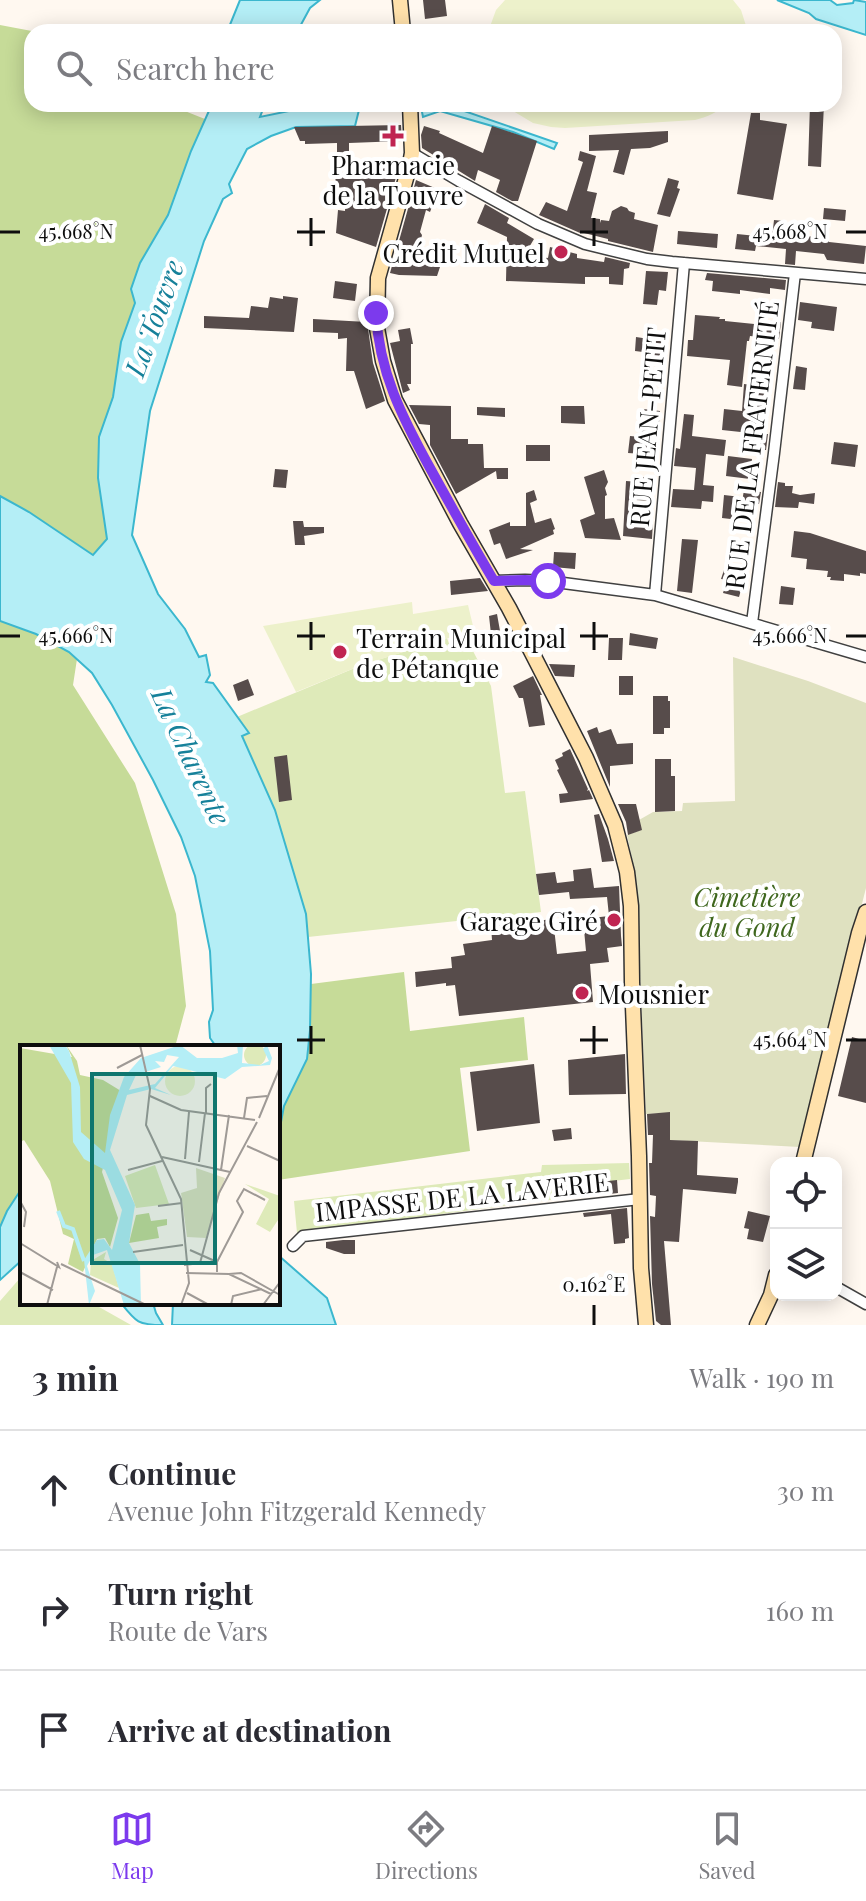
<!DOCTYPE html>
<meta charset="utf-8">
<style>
body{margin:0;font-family:"Playfair Display",serif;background:#f7f7f7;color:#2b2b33}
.controls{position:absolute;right:24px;bottom:24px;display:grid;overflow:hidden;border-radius:16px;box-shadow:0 4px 20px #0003}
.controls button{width:72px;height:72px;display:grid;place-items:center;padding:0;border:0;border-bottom:2px solid #e1e1e2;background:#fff;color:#2b2b33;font:40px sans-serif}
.stop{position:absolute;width:24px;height:24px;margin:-18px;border:6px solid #7c3aed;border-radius:50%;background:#fff}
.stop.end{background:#7c3aed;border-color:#fff;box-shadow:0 2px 8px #0008}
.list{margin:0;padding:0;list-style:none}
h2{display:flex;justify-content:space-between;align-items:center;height:104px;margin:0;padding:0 32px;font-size:34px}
h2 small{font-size:26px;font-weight:400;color:#7c7c81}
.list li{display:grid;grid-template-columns:52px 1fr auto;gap:24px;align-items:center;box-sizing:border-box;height:120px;padding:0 32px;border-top:2px solid #e1e1e2}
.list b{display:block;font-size:30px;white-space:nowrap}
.list p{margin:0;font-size:26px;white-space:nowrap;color:#7c7c81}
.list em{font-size:26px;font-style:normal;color:#7c7c81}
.icon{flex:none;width:44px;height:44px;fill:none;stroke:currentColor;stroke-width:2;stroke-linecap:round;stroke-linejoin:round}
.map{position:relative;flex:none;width:866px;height:1325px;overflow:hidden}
.search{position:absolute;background:#fff;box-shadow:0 4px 20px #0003;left:24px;right:24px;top:24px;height:88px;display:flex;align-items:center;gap:20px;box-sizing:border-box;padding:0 28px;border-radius:24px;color:#7c7c81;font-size:30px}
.sheet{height:464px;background:#fff}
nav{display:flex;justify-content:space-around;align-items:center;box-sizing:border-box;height:112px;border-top:2px solid #e1e1e2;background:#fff;font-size:22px;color:#7c7c81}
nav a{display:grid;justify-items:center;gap:4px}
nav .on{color:#7c3aed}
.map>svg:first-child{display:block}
.green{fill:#deeab9}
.forest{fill:#c6db98}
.cemetery{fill:#dfe1c0}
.pitch{fill:#edf1cb}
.water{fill:#b4eef6;stroke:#3bb7ce;stroke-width:2}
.building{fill:#574c4b}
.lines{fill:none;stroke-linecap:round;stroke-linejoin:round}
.street-casing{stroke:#414141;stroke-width:13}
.secondary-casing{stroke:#303030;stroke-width:17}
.street{stroke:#fff;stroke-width:10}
.secondary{stroke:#ffe1ab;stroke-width:14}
.route{stroke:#7c3aed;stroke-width:10}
.ticks{fill:none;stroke:#0e0e0e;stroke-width:3}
.poi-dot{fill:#c02552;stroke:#fff;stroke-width:3}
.labels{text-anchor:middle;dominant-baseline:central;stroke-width:8;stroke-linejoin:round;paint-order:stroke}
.poi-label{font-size:26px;fill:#0e0e0e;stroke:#fff;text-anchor:end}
.street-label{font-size:26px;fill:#0e0e0e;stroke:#fff}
.park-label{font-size:26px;font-style:italic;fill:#3f671e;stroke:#fff}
.water-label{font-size:28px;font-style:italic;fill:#16819a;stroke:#fff}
.inset-river{fill:none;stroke:#b4eef6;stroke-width:4}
.inset-road{fill:none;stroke:#9f9a96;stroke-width:2}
.view{fill:#0f766e;fill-opacity:0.15;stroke:#0f766e;stroke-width:4}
.inset-edge{fill:none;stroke:#0e0e0e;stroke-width:4}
.ticks-label{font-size:20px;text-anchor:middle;fill:#0e0e0e;stroke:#fff;stroke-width:8;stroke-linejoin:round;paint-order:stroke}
</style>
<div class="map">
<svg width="866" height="1325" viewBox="0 0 866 1325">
<rect width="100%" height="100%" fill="#fff8f0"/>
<!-- green -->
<path class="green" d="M447,638L452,652L473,651L491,686L505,793L525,791L541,912L308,937L306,914L275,810L242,736L249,732L237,717L362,665Z
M629,1163L630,1179L571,1186L572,1197L297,1233L294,1201L541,1172L542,1165Z
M21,1277L22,1303H92L131,1325H0V1301Z"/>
<!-- forest -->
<path class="forest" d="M0,25L37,32H32V104H167L205,119L98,478L107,539L93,555L73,685L135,783L176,914L186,1006L175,1047H22V1185L0,1230Z
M404,972L410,1031L524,1017L528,1060L460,1068L470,1151L278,1180V1138L284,1106L307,1058L310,1030L311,984Z"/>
<!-- cemetery -->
<path class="cemetery" d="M733,657L808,681L866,703V888L800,1147L669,1140L670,1113L646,1114L636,877L627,835L641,830L639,820L653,812L682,811L683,803L735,801Z"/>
<!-- pitch -->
<path class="pitch" d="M505,0H733L741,10L748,32H488L496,10Z
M506,104H725C717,113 707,117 695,120L565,128L551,127L533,123L513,111Z
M412,602L413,614L468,605L474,630L362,665L296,692L263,626Z"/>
<!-- water -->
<path class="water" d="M240,0H320L310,8L297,32H227Z
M777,0H830L837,5L853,3L854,0L866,2V35L816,19L809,13Z
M212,104H265L260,117L323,104H444L557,143L554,149L513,132L440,111L423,117L421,107L359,110L355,126L296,127L271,136L247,149L229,184L232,193L223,199L204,241L150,411L132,535L158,594L185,629L199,657L206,655L210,675L206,682L213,683L249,733L242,736L275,810L306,914L311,974L310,1030L307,1059L284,1106L278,1138V1047H214L215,1045L210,1038L209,1022L213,1010L210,951L195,876L181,837L153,780L112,705L92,673L69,652L36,634L0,621V496L29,512L93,555L107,539L98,478L99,437L113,397L121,342L135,303L131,289L140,263L168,215L191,151Z
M22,1188V1260L0,1280V1227L7,1211Z
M278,1255L327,1298L336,1325H172L173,1303H278Z
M121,1303H153L156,1313L163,1325C138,1325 136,1322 121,1303Z"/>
<!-- building -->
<path class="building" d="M423,0H445L447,16L425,19Z
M810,104H824L821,167L808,166Z
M751,113H760V120L787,124L773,200L737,194Z
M401,125L402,141L349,143V152L337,153V143L305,144V141H300L294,127Z
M424,126L440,131L439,133L483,153L492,126L537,141L518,201H512L496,192L500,180L478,170L475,181L422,148L421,135Z
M668,131V142L650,148L631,149L624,175L613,172L619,150L589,151V135Z
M580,151L596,156L587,191L597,193L591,218L600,219V223L601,220L609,221L612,211L621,206L627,208L629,211L635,213L634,219L658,225L653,252L608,241V239L584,233H580L539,215L546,202L567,211L583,162L578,160Z
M377,165L399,167L376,247L336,233L338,210L345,211L346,188L335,187L336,172L375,176Z
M668,178L679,181L677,188L680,189L670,217L657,214Z
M416,180L442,191L439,200L435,199L430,212L426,210L420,232L422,235L416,260L427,263L441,264L437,276L399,275L390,273Z
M485,204L509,218L507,223L534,239L525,254L548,258L550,247L577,254V258L604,262L605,257L630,263L629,268L624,269L623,285L609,284V277H585V284L506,281L507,237L477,223Z
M824,208L846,210L845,221L823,219Z
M774,220L784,221L791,229V235L829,238V242L866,246L864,264L827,260L824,254L796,251L795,265L785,264L786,249L756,246L755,251L735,249L737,234L767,237L768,228L773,229Z
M678,231L718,234L717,248L677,244Z
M646,271L668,272L666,291L659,290L657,305L643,304Z
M707,273L786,280L785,290L770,288V294L740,290V294L712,291L713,281L705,280Z
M335,281L357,284L355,301L333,298Z
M283,296L298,298L294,332L204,328V316L249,318L251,306L268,308L270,297L283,299Z
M800,302L837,307L834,331L811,328L812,322L798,320Z
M695,315L720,317L719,319H725V321L764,325L765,320L781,322L779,339L750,336L749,341H747L742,387L727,385L730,360L687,356L688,340H693Z
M313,319L367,322L373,363L385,401L366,409L354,371H346L347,338L338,339V333L313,332Z
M410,328L413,344H411V384H407L410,390L403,393L390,343L400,341L398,330Z
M636,337L662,341L661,356L643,355V352L635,351Z
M796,366L807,368L805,390L793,389Z
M744,384L768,387L764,434H768L766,450H762V456L747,454L750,433L722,430L724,409L742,411Z
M409,405L451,406V439H468V444H483L484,468H508V479H497L496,471L456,494L430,445V425L419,424Z
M561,406H584L585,424L561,423Z
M477,407L505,408V417L477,415Z
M643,409L660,411L657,455L628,453L630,436L641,437Z
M684,414L694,415L692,436L726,440L724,456L706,454L703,485L714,486L713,502L702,501L701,509L671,507L673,489L694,490L696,468L674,466L676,448L680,449Z
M834,442L858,445L855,467L831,464Z
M526,445H550V461H526Z
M728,456L752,459L750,479L726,476Z
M275,469L288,470L286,488L273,487Z
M604,470L608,482L605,488L607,495L605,496V519L614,518L621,540L585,538L580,520L595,514L584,477Z
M640,477L654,478L653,501L635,500L634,519L653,521L652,539L623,536L626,481L640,482Z
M778,482L785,483V486H793L792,493L800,495L815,493L814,504L799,502L798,508L775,507Z
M534,490L537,500L530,503L535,523L551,518L555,529L553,530L554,534L520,549L533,550L506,559L500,543L494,545L489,530L510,522V526H526V493Z
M744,490L761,492L759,504L742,502Z
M724,495L741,497L739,520L722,518Z
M293,521H303L304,527H324V533L304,536L305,545H295Z
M794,531L810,533L866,551V574L860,573V576L844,574V581L830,580L831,577H827L828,571L806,569L807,559L791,557Z
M682,539L698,540L692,593L677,591Z
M554,552L576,553L575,569L553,567Z
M724,570L745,576L739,597L723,593L727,580L721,579Z
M480,578L488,591L451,595L450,581Z
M781,586L795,588L793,605L779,604Z
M497,614L502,642L492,643L489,616Z
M630,633L658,638L656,649L629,645Z
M609,638H623L622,660H608Z
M549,664L575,665L574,677L555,676Z
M533,676L542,695H540L545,725L529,727L523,698H519L513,686Z
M619,676H633V695H619Z
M248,679L254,695L238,701L233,685Z
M653,696H668V701H670V728H664V734H653Z
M597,727L599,733L611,729L617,744L633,743V764L610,766V787L587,731Z
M570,749L588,789L587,791L589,790L593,799L560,803L559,794L568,793L557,770L559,769L555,760L563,756L562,753Z
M287,755L292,800L279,802L274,757Z
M655,759H671V776H675V811L655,812Z
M618,804H636L642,830L628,835L626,822Z
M599,814L608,839L614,861L602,862L594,815Z
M591,868L594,888L619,886L621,936L622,946L607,948L609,962L590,964L593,1002L459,1016L455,985L446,986V983L416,987L415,972L452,968L451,957L465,955L463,944L492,940L491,926L553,919L557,954L586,951L583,919L609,916L607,897L570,899L569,892L539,895L536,874L555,872L557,883L574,881L573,870Z
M852,1037L866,1041V1103L838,1096Z
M625,1054L626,1094L569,1095L568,1060Z
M534,1064L540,1123L477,1131L470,1072Z
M670,1112V1140L698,1141L697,1175L738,1178V1182L736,1194L683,1189L679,1242L664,1241L671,1325H661L656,1321L652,1284L650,1216L655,1217L656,1196L650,1195L649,1163H652L653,1135H648L647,1114Z
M571,1128L572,1139L554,1141L552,1130Z
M617,1180L618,1193L583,1197L582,1184Z
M627,1208L629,1238L625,1239V1243L614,1244L611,1214L584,1217L583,1213Z
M748,1211L770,1216L763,1242L747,1239L749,1229L744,1228Z
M343,1240H355V1254H344L326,1248V1242Z"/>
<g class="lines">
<defs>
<path id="street" d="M412,153L459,181L538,224L585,244L647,259L672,262L866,279
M494,581L525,580L548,581L655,595L866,657
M655,595L684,263
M752,623L774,453L795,273
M293,1246L303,1236L640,1199
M836,1287L866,1304"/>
<path id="secondary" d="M400,0L403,32
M410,104L412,153L410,164L378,278L377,328L383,361L395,400L460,523L509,608L586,758L615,825L627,872L631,906L632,982L639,1156L641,1268L646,1325
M803,1163L859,933L866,912
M757,1325L771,1295L776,1275"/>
</defs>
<!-- street casing -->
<use href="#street" class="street-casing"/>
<!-- secondary casing -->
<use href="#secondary" class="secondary-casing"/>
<!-- street -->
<use href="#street" class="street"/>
<!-- secondary -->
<use href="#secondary" class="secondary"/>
</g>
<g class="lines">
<!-- route -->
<path class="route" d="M376,313C379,372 402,417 430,468C451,506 472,544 494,581L525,580L548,581"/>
</g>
<!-- ticks -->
<path class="ticks" d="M311,218V246M594,218V246M0,232H20M297,232H325M580,232H608M846,232H866M311,622V650M594,622V650M0,636H20M297,636H325M580,636H608M846,636H866M311,1026V1054M594,1026V1054M297,1040H325M580,1040H608M846,1040H866M594,1305V1325"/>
<!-- markers -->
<g class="poi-dot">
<path d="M389 124h8v8h8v8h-8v8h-8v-8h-8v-8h8z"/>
<circle cx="561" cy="252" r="8"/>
<circle cx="340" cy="652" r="8"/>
<circle cx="614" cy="920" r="8"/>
<circle cx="582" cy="993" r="8"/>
</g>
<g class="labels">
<!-- poi labels -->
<g class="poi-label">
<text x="393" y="164" text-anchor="middle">Pharmacie<tspan x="393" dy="30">de la Touvre</tspan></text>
<text x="545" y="252">Crédit Mutuel</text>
<text x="356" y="637" text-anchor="start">Terrain Municipal<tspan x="356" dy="30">de Pétanque</tspan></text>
<text x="598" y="920">Garage Giré</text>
<text x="598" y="993" text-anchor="start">Mousnier</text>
</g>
<!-- street labels -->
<g class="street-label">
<text transform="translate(647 427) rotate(-85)">RUE JEAN-PETIT</text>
<text transform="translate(751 445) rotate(-83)">RUE DE LA FRATERNITÉ</text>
<text transform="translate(462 1196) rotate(-6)">IMPASSE DE LA LAVERIE</text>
</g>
<!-- park labels -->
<g class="park-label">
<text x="747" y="896">Cimetière<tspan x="747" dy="30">du Gond</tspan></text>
</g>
<!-- water labels -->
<g class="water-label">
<text transform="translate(153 318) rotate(-70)">La Touvre</text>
<text transform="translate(192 756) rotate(65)">La Charente</text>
</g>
</g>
<!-- overview -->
<g transform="translate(20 1045)">
<rect width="260" height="260" fill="#fff8f0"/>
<path d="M224 10a11 11 0 1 1 22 0a11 11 0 1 1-22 0ZM135,120L149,159L116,163L105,131ZM225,139L260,151V172L250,187L236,179L249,154ZM86,207L84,214L92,219L99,243L70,230L71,216Z" fill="#deeab9"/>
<path d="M46,0L57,16L60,30L83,35L101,46L82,127L98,173L90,202L85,193L77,194L63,227L48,219L54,194L43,189L30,136L4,95L0,97V3L52,12ZM129,168L131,176L147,174V180L137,182L139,193L109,198L116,170Z" fill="#c6db98"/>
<path d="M176,123L205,133L186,193L167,192L161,148L177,143Z" fill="#dfe1c0"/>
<path d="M145 36a15 15 0 1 1 30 0a15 15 0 1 1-30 0Z" fill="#edf1cb"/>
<path d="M29,0H45L49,6L60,42L61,87L85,108L90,70L104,32L121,13L160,0L177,13H202L218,8L217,0H223L222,18L240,20L249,16L243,4L247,0L252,13L250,20L222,22L205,34L153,21L135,43L151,50L131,44L107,50L90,105L115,160L109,198L120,219L121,260H104L87,205L73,210L67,221L75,246L69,260L64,215L77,195L84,194L92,205L102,165L85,125L64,114L53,97L51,38ZM147,10L159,12L135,39L109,45L116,30L141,22L135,16L144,17Z" fill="#b4eef6" fill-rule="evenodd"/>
<path class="inset-river" d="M38,166L44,181L53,184L64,216"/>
<path class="inset-road" d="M120,0L130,44L126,80L161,154L169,238L161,260M97,23L122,10M130,51L161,65L235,75M186,68V43L191,39M224,73L227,53L247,51M239,73L260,22M227,101L260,116M142,112L210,127M165,114L169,67M179,117L185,68M108,125L142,116M201,125L209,70M0,156L6,167L4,182M138,161L162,158M0,198L39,222L37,217M170,205L197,217V227M113,207L163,200M197,217L223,167L217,156L224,144L245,155M41,219L126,260M164,220L180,218L199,148L237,77M0,227L33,245M166,228L209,229L251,249M209,229L221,228L260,250M167,248L189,260M27,260L37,222M211,260L213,251L242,244M243,260L260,237"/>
<path class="view" d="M72,29H195V218H72Z"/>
<rect width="260" height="260" class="inset-edge"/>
</g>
<g class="ticks-label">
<text x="76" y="239">45.668°N</text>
<text x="790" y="239">45.668°N</text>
<text x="76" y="643">45.666°N</text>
<text x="790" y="643">45.666°N</text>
<text x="790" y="1047">45.664°N</text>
<text x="594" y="1292">0.162°E</text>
</g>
</svg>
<div class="controls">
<button><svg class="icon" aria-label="locate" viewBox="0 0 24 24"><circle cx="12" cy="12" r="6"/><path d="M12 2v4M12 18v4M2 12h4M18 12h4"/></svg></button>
<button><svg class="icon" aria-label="layers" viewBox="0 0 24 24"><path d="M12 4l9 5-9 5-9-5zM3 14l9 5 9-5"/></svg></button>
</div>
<div class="stop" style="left:548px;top:581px"></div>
<div class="stop end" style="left:376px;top:313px"></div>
<div class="search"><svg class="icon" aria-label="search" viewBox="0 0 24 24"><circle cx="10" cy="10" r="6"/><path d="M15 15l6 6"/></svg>Search here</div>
</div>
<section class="sheet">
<h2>3 min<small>Walk · 190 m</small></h2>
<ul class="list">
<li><svg class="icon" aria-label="ahead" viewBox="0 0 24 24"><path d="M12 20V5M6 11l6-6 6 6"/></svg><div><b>Continue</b><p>Avenue John Fitzgerald Kennedy</p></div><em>30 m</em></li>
<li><svg class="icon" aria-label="right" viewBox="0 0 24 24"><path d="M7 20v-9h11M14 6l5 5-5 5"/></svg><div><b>Turn right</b><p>Route de Vars</p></div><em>160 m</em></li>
<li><svg class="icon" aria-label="arrive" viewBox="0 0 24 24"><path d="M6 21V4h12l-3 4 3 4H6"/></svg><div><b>Arrive at destination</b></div></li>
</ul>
</section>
<nav>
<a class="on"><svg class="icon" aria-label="map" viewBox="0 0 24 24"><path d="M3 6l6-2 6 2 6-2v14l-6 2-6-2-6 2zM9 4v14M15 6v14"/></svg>Map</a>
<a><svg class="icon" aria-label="directions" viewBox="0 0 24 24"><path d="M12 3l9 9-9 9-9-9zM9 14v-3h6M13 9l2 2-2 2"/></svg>Directions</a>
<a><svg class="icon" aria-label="saved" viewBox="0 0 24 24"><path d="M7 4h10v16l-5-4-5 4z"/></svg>Saved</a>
</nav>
